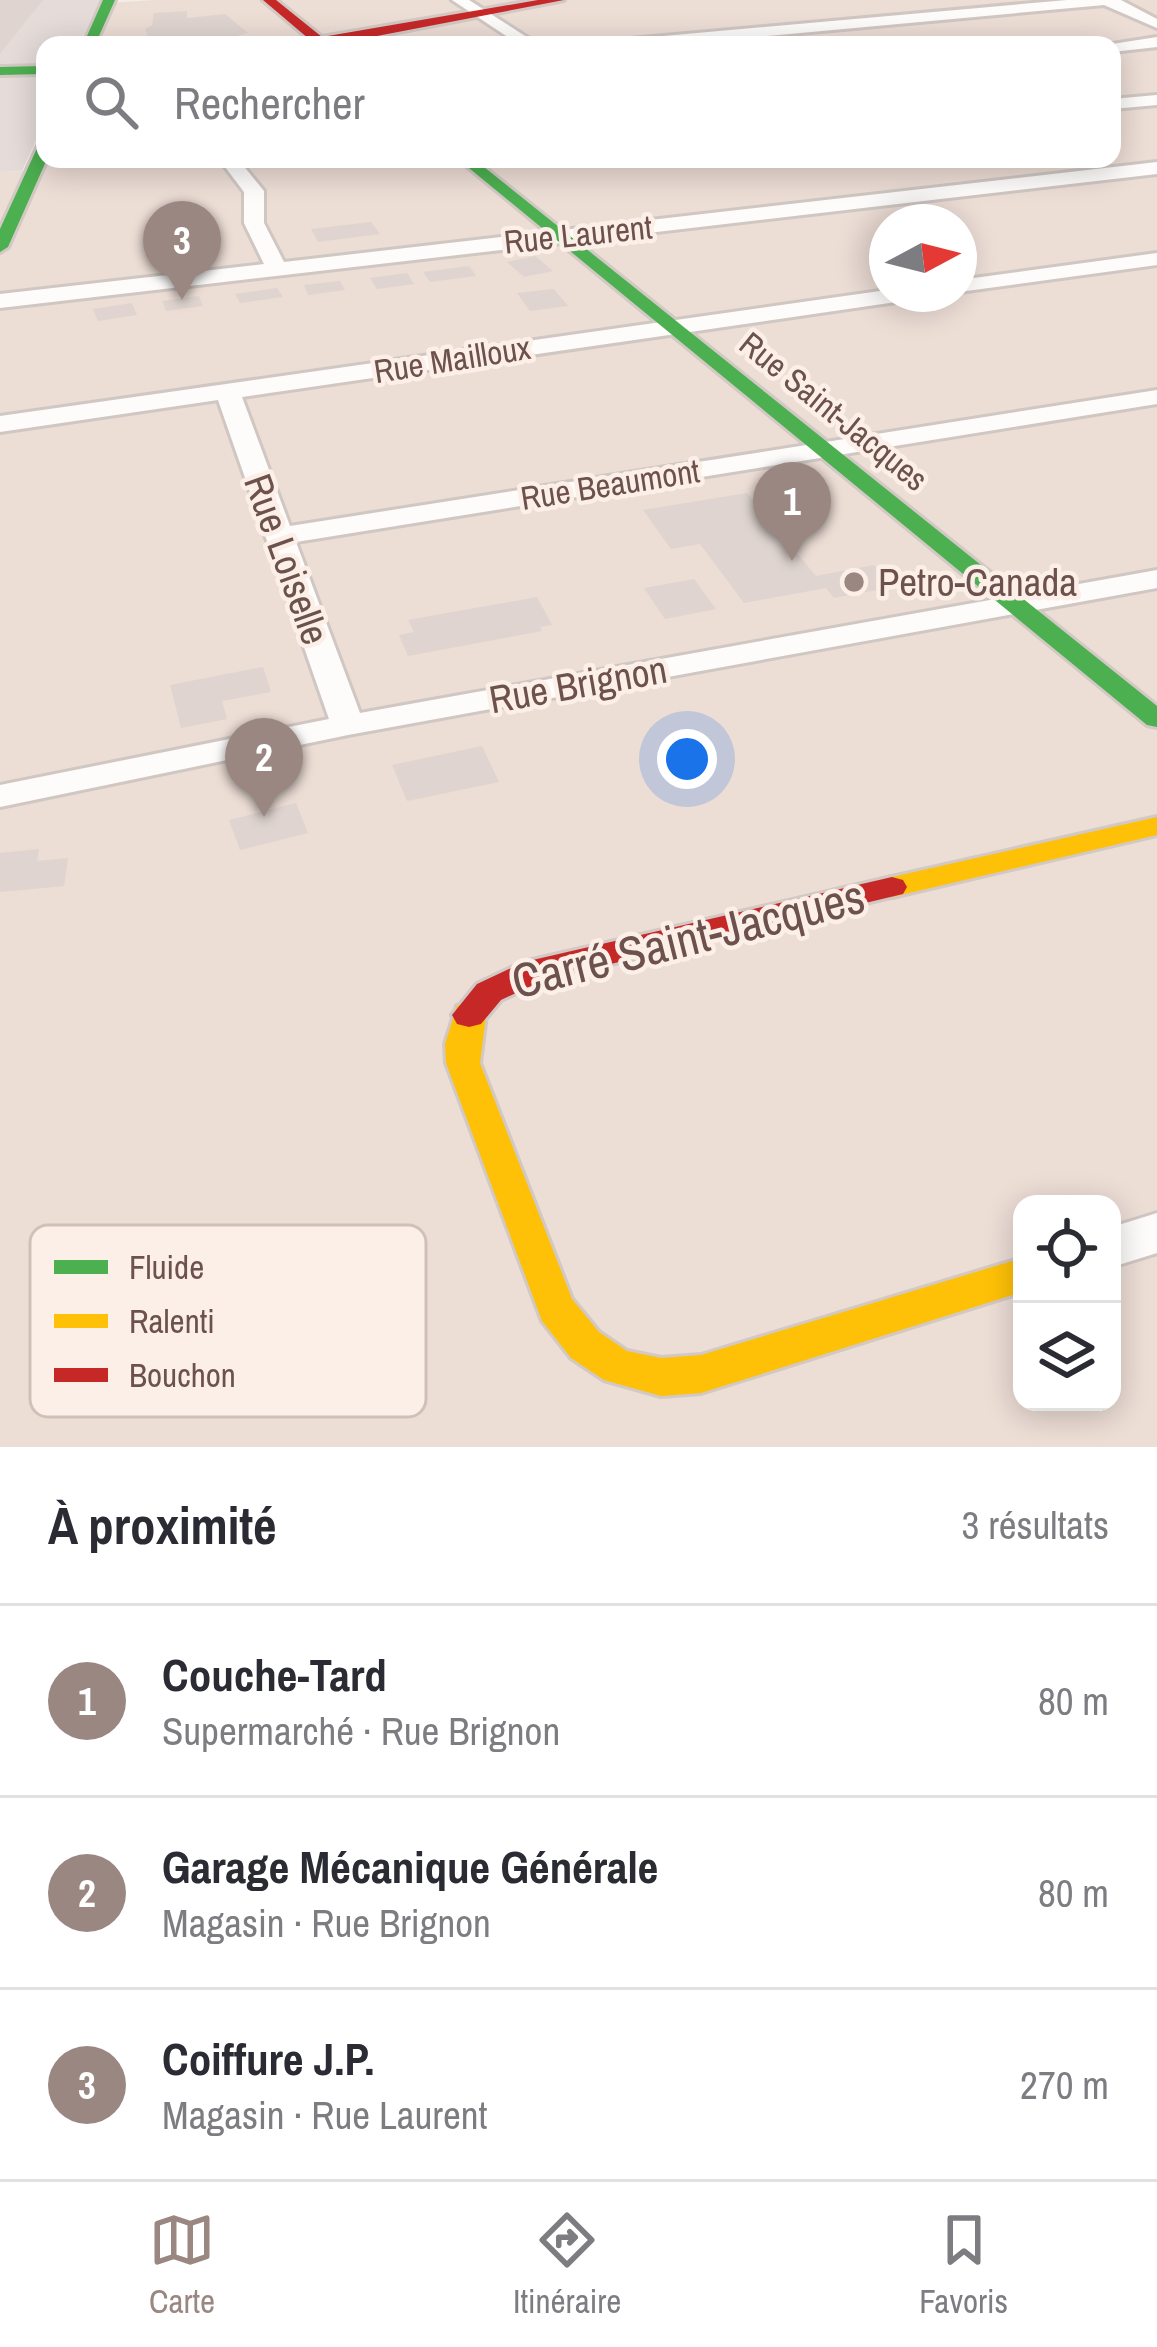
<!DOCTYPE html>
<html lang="fr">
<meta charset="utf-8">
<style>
body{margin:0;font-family:"Archivo Narrow",sans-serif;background:#f2f2f3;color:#2b2b33}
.controls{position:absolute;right:36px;bottom:36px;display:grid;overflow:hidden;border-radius:24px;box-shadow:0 6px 30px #0003}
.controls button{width:108px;height:108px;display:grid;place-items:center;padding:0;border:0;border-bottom:3px solid #e1e1e2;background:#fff;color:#2b2b33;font:60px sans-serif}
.compass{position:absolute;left:869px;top:204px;width:108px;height:108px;border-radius:50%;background:#fff;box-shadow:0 6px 30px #0003;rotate:83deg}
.you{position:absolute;left:687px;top:759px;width:42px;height:42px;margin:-30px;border:9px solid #fff;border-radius:50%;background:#1a73e8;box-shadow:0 0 0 18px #1a73e833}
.badge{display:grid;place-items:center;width:78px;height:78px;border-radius:50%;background:#9b8782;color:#fff;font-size:39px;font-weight:700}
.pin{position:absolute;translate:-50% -99px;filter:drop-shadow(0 3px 6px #0008)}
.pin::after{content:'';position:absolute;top:63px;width:42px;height:36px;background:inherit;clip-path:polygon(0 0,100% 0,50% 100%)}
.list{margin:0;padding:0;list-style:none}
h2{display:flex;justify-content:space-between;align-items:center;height:156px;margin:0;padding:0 48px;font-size:51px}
h2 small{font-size:39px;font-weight:400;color:#7c7c81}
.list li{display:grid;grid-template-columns:78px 1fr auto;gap:36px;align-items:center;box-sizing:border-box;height:192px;padding:0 48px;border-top:3px solid #e1e1e2}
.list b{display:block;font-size:45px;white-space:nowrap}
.list p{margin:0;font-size:39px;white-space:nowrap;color:#7c7c81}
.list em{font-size:39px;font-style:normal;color:#7c7c81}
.icon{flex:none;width:66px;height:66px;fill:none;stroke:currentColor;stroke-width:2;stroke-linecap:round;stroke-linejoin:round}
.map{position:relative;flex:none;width:1157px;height:1447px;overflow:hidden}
.search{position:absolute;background:#fff;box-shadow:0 6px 30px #0003;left:36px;right:36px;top:36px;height:132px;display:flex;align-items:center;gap:30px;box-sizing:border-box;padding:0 42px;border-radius:24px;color:#7c7c81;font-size:45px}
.sheet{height:732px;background:#fff}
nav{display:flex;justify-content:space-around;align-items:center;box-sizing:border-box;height:168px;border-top:3px solid #e1e1e2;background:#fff;font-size:33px;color:#7c7c81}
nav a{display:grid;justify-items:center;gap:6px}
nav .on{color:#9b8782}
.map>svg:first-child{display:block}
.residential{fill:#ecddd5;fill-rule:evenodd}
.industrial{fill:#e5dcd9}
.building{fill:#dfd4d0}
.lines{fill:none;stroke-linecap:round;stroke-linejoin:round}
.street-casing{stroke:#d0c7c3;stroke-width:6}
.fast-casing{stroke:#d2c8c4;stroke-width:6}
.slow-casing{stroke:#d2c8c4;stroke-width:6}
.jam-casing{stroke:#d2c8c4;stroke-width:6}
.street{fill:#fdfcfb;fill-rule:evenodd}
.fast{fill:#4caf50;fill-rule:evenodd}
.slow{fill:#ffc107;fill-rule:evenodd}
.jam{fill:#c62828;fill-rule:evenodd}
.poi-dot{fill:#9b8782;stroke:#fcefe8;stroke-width:4.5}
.labels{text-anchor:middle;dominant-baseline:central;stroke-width:9;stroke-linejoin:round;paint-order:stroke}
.far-street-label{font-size:33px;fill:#6c514c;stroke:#fcefe8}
.street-label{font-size:39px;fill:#6c514c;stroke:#fcefe8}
.poi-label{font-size:39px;fill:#6c514c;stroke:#fcefe8;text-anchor:start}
.near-street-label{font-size:48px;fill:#6c514c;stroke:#fcefe8}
.key{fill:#fcefe8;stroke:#d1c0b9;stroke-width:3}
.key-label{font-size:33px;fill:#6c514c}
</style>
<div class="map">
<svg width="1157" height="1447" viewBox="0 0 1157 1447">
<rect width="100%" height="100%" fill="#f3ece7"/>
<!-- residential -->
<path class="residential" d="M156,0H1157V1447H0V172L34,171L45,159H1112V45H89L107,3ZM887,222H959V294H887ZM1022,1204H1112V1402H1022Z"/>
<!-- industrial -->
<path class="industrial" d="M0,0H100L79,45H45V120L22,171L0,172Z"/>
<!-- building -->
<path class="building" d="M0,0H43L0,54Z
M187,11V18L225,14L248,33L211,42L151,45L145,29L152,25L154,13Z
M371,222L380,234L318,242L311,229Z
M535,256L553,271L524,277L507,262Z
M469,266L476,276L430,282L423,272Z
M407,273L414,284L377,289L370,278Z
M340,281L345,290L308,295L304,285Z
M277,288L283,297L240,303L235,294Z
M554,289L568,306L530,311L517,293Z
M199,296L203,306L166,311L162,301Z
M132,303L137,315L98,321L93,309Z
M747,493L816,576L874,565L893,587L834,598L826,588L744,603L700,544L671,549L643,510Z
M694,579L716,609L665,619L644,588Z
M537,597L552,625L540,627L542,631L408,656L399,635L414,632L408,620Z
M263,667L271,692L222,701L227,719L181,728L170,685Z
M482,746L499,782L407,801L392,765Z
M296,803L308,833L240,850L229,820Z
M39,849L37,861L68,858L64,886L0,892V853Z"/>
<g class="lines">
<defs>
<path id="street" d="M452,0H469L539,45H520Z
M1067,0H1121L1157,19V28L1104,5L669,45H611L619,40Z
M1157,37V47L1112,52V45H1106Z
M1157,95V105L1112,109V99Z
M219,159H238L264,191V223L284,262L1157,162V174L0,308V294L264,264L244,223V192Z
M1157,253V265L959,292V280Z
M887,290V294H914L903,301L242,397L290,526L1157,390V404L296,542L360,713L1157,570V588L348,735L0,807V785L329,719L218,400L0,432V416Z
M1157,1213V1253L1112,1267V1227Z"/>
<path id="fast" d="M103,0H115L95,45H83Z
M45,66V74L0,75V67Z
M45,142L47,159L8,247L0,252V229L38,146Z
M458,159H474L1157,706V727L1147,725Z"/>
<path id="slow" d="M1157,817V835L892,897L881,894L877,887L881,880L892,877Z
M469,1003L481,1006L486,1015L480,1063L572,1299L599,1332L627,1351L661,1358L701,1355L1022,1258V1292L701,1393L661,1396L604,1380L571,1358L542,1321L446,1063L445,1044L457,1006Z"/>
<path id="jam" d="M263,0H276L322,37L538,0H564L330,45H292L309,39Z
M892,877L903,880L907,887L903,894L544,980L501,1000L481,1024L469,1027L457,1024L452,1015L477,984L524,962Z"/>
</defs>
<!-- street casing -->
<use href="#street" class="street-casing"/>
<!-- fast casing -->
<use href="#fast" class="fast-casing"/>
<!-- slow casing -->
<use href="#slow" class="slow-casing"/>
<!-- jam casing -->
<use href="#jam" class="jam-casing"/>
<!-- street -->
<use href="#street" class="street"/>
<!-- fast -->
<use href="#fast" class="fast"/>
<!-- slow -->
<use href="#slow" class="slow"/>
<!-- jam -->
<use href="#jam" class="jam"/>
</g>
<!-- markers -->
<circle class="poi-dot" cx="854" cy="582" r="12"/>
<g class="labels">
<!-- far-street labels -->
<g class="far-street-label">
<text transform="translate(578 234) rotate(-6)">Rue Laurent</text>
<text transform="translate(452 359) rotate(-9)">Rue Mailloux</text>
<text transform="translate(834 411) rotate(39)">Rue Saint-Jacques</text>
<text transform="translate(610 484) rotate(-9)">Rue Beaumont</text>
</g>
<!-- street labels -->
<g class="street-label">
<text transform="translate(287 559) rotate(70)">Rue Loiselle</text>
<text transform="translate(578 684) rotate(-10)">Rue Brignon</text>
</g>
<!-- poi labels -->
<g class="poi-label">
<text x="878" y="582">Petro-Canada</text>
</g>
<!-- near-street labels -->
<g class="near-street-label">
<text transform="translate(688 938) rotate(-14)">Carré Saint-Jacques</text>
</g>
</g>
<!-- legend -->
<rect x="30" y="1225" width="396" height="192" rx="18" class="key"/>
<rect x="54" y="1260" width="54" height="14" fill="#4caf50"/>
<rect x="54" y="1314" width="54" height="14" fill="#ffc107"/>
<rect x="54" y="1368" width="54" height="14" fill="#c62828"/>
<g class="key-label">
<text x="129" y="1279">Fluide</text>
<text x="129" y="1333">Ralenti</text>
<text x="129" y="1387">Bouchon</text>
</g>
</svg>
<div class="controls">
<button><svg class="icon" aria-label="locate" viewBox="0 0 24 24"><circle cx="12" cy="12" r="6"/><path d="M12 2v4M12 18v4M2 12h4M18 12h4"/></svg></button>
<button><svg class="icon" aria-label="layers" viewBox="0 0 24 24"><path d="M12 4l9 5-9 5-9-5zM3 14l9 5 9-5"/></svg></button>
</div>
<svg class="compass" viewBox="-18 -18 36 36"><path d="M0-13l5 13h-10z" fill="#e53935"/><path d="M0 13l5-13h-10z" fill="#7c7c81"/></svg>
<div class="you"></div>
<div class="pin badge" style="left:792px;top:561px">1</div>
<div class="pin badge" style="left:264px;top:817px">2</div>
<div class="pin badge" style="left:182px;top:300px">3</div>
<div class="search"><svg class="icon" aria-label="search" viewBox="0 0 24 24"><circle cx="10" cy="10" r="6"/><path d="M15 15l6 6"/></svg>Rechercher</div>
</div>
<section class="sheet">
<h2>À proximité<small>3 résultats</small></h2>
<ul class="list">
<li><span class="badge">1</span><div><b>Couche-Tard</b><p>Supermarché · Rue Brignon</p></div><em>80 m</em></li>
<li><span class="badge">2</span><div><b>Garage Mécanique Générale</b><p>Magasin · Rue Brignon</p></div><em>80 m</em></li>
<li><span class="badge">3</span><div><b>Coiffure J.P.</b><p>Magasin · Rue Laurent</p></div><em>270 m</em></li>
</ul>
</section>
<nav>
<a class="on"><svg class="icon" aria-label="map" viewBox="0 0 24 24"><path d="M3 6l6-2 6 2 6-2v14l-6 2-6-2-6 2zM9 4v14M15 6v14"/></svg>Carte</a>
<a><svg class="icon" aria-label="directions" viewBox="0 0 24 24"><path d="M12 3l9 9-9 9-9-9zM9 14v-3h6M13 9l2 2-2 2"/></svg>Itinéraire</a>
<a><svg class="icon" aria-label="saved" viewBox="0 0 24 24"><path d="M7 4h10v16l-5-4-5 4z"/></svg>Favoris</a>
</nav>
